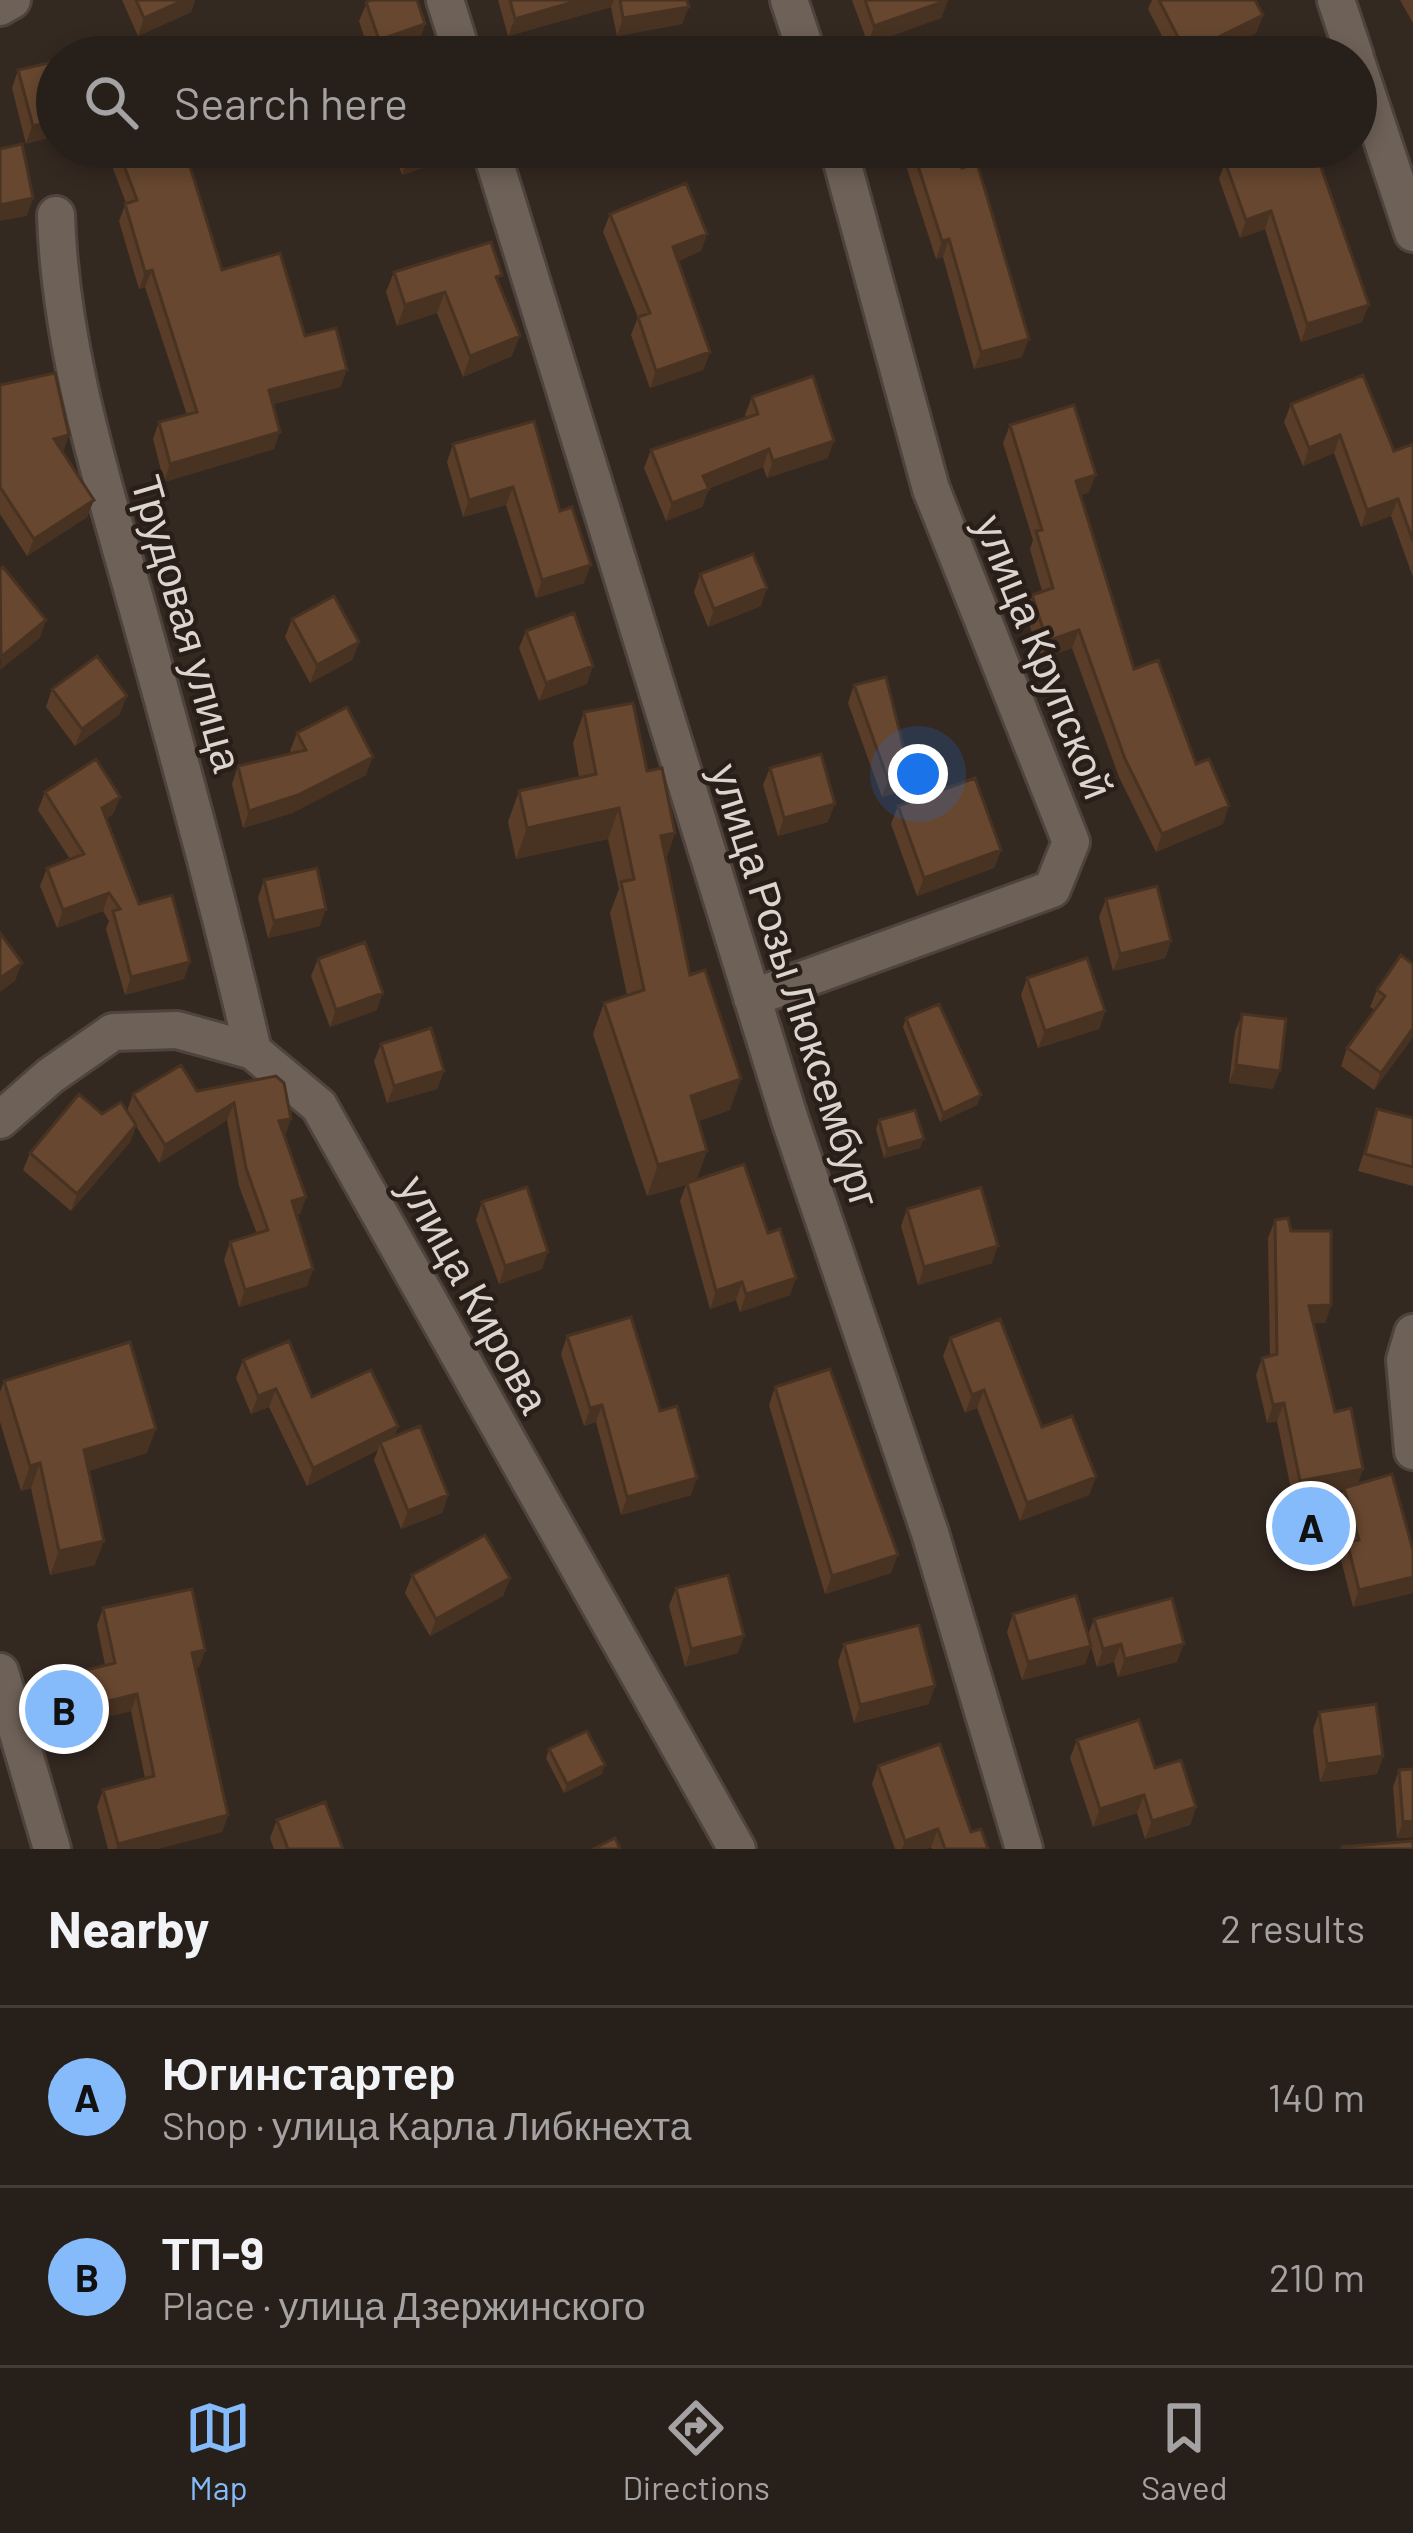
<!DOCTYPE html>
<meta charset="utf-8">
<style>
body{margin:0;font-family:Barlow,sans-serif;background:#2f2722;color:#f1f3f6}
.you{position:absolute;left:918px;top:774px;width:42px;height:42px;margin:-30px;border:9px solid #fff;border-radius:50%;background:#1a73e8;box-shadow:0 0 0 18px #1a73e833}
.badge{display:grid;place-items:center;width:78px;height:78px;border-radius:50%;background:#85bbfb;color:#111;font-size:39px;font-weight:700}
.pin{position:absolute;translate:-50% -50%;border:6px solid #fff;box-shadow:0 3px 12px #0006}
.list{margin:0;padding:0;list-style:none}
h2{display:flex;justify-content:space-between;align-items:center;height:156px;margin:0;padding:0 48px;font-size:51px}
h2 small{font-size:39px;font-weight:400;color:#a4a2a2}
.list li{display:grid;grid-template-columns:78px 1fr auto;gap:36px;align-items:center;box-sizing:border-box;height:180px;padding:0 48px;border-top:3px solid #433d38}
.list b{display:block;font-size:45px;white-space:nowrap}
.list p{margin:0;font-size:39px;white-space:nowrap;color:#a4a2a2}
.list em{font-size:39px;font-style:normal;color:#a4a2a2}
.icon{flex:none;width:66px;height:66px;fill:none;stroke:currentColor;stroke-width:2;stroke-linecap:round;stroke-linejoin:round}
.map{position:relative;flex:none;width:1413px;height:1849px;overflow:hidden}
.search{position:absolute;background:#271f19;box-shadow:0 6px 18px #0003;left:36px;right:36px;top:36px;height:132px;display:flex;align-items:center;gap:30px;box-sizing:border-box;padding:0 42px;border-radius:66px;color:#a4a2a2;font-size:45px}
.sheet{height:516px;background:#271f19}
nav{display:flex;justify-content:space-around;align-items:center;box-sizing:border-box;height:168px;border-top:3px solid #433d38;background:#271f19;font-size:33px;color:#a4a2a2}
nav a{display:grid;justify-items:center;gap:6px}
nav .on{color:#85bbfb}
.map>svg:first-child{display:block}
.lines{fill:none;stroke-linecap:round;stroke-linejoin:round}
.street-casing{stroke:#4e443d;stroke-width:42}
.secondary-casing{stroke:#4e443d;stroke-width:42}
.street{stroke:#6e6158;stroke-width:36}
.secondary{stroke:#6e6158;stroke-width:36}
.wall{fill:#593d28}
.shaded-wall{fill:#483221}
.building{fill:#67472f;stroke:#483221;stroke-width:3}
.labels{text-anchor:middle;dominant-baseline:central;stroke-width:9;stroke-linejoin:round;paint-order:stroke}
.street-label{font-size:42px;fill:#dcd4cf;stroke:#2a1f18}
</style>
<div class="map">
<svg width="1413" height="1849" viewBox="0 0 1413 1849">
<rect width="100%" height="100%" fill="#342921"/>
<g class="lines">
<defs>
<path id="street" d="M445,0L463,57
M789,0L808,57
M1336,0L1355,57
M0,7L12,0
M1356,61L1413,233
M490,147L790,1120L930,1533L1024,1849
M56,215C60,346 100,473 135,599C177,750 218,899 253,1051
M752,998L1052,889L1071,842L931,489L838,147
M1413,1333L1405,1360L1413,1451
M0,1672L52,1849"/>
<path id="secondary" d="M0,1120L50,1076L113,1032L177,1030L253,1051L319,1106L737,1849"/>
</defs>
<!-- street casing -->
<use href="#street" class="street-casing"/>
<!-- secondary casing -->
<use href="#secondary" class="secondary-casing"/>
<!-- street -->
<use href="#street" class="street"/>
<!-- secondary -->
<use href="#secondary" class="secondary"/>
</g>
<!-- wall -->
<path class="wall" d="M122,0H195L191,12L138,36Z
M368,0H417L425,24L418,44L379,57H371L359,21Z
M498,0H687L682,24L617,36L611,7L508,36Z
M852,0H948L941,18L868,44Z
M1152,0H1255L1263,15L1256,33L1208,57H1173L1148,9Z
M1400,0H1413V23Z
M57,61L26,144L12,88L18,70Z
M105,147H184L222,270L347,370L340,387L273,404L274,449L164,482L153,439L159,422L187,415L145,287L139,289L119,221L126,203Z
M392,147H444L445,152L442,161L402,175Z
M564,147H612L568,159Z
M900,147H956L1022,357L974,369L943,257L936,259Z
M1266,147L1362,322L1301,342L1265,229L1240,238L1219,179L1225,162Z
M610,214L707,234L701,251L678,261L710,352L703,370L650,388L631,335L638,317L603,232Z
M394,272L499,284L512,356L463,377L437,313L397,326L386,292Z
M0,385L63,452L94,500L87,517L27,556L0,514Z
M752,397L828,458L767,478L763,467L708,489L702,507L666,521L644,468L651,450L746,418L745,415Z
M1291,404L1394,451L1413,444V577L1391,516L1361,527L1334,453L1303,466L1284,422Z
M1010,425L1089,492L1081,495L1134,669L1196,764L1223,824L1156,852L1119,777L1072,648L1041,659L1025,612L1032,595L1042,591L1030,549L1033,540L1003,443Z
M453,444L560,511L584,583L536,598L506,505L463,517L447,462Z
M700,574L761,606L708,627L694,592Z
M292,619L359,642L352,660L310,683L285,637Z
M526,631L587,684L539,701L519,648Z
M854,685L903,791L882,797L848,703Z
M52,689L120,714L75,746L46,707Z
M584,712L647,771L675,833L666,859L690,975L730,1110L698,1121L707,1151L696,1180L790,1295L740,1312L736,1300L710,1309L680,1201L686,1185L647,1196L593,1034L604,1003L627,995L610,913L619,889L608,839L516,859L508,822L519,791L579,777L573,743Z
M297,733L366,775L292,813L243,828L232,784L238,766L292,754L290,751Z
M770,768L828,822L778,836L763,785Z
M45,792L120,797L113,814L106,819L139,904L184,979L125,995L106,929L109,921L103,911L57,928L40,886L47,868L70,859L38,810Z
M898,806L1001,850L994,868L917,896L891,824Z
M264,880L320,926L268,938L258,898Z
M1106,899L1171,941L1165,958L1113,971L1099,917Z
M1401,955L1413,1037L1374,1090L1341,1066L1347,1048L1375,1010L1370,1007L1377,990Z
M318,959L377,1010L330,1027L311,976Z
M1027,978L1105,1011L1099,1029L1038,1048L1021,995Z
M1242,1014L1273,1089L1229,1083L1235,1032Z
M906,1018L981,1095L977,1105L940,1122L903,1027Z
M381,1044L444,1071L437,1089L387,1103L374,1061Z
M276,1076L284,1137L306,1197L300,1214L297,1215L313,1269L307,1286L239,1307L224,1260L230,1242L257,1234L239,1186L227,1120L159,1163L136,1126L130,1142L71,1211L23,1170L30,1153L102,1114L127,1111L133,1094L197,1091Z
M1377,1109L1413,1118V1186L1358,1171Z
M879,1120L920,1148L884,1158L876,1129Z
M482,1202L542,1269L499,1284L476,1220Z
M907,1209L992,1263L918,1285L901,1226Z
M1275,1220L1291,1231L1331,1305L1325,1323H1313L1335,1412L1363,1469L1357,1485L1413,1550V1593L1353,1607L1341,1560L1348,1542L1337,1506L1344,1489L1293,1499L1277,1421L1267,1423L1256,1375L1262,1358L1270,1356L1268,1238Z
M567,1336L660,1411L691,1495L621,1515L596,1422L584,1426L561,1354Z
M950,1338L1096,1477L1089,1495L1020,1521L977,1408L965,1413L943,1356Z
M243,1360L312,1397L398,1426L394,1437L448,1495L442,1513L401,1529L374,1460L378,1450L307,1486L269,1407L251,1414L236,1378Z
M4,1381L147,1453L88,1471L95,1565L50,1575L31,1488L21,1491L0,1422V1392Z
M775,1387L891,1573L825,1594L769,1405Z
M412,1575L510,1578L503,1596L430,1636L405,1593Z
M676,1588L738,1653L685,1667L669,1606Z
M103,1608L205,1650L199,1667L195,1668L228,1815L222,1832L157,1849H108L97,1807L103,1790L145,1778L131,1711L49,1731L41,1697L47,1680L105,1665L97,1625Z
M1013,1614L1088,1635L1094,1619L1177,1662L1118,1677L1114,1662L1097,1667L1091,1647L1085,1664L1022,1680L1007,1632Z
M844,1644L929,1704L854,1723L838,1662Z
M1319,1712L1383,1756L1377,1774L1320,1782L1313,1730Z
M1077,1740L1155,1768L1196,1807L1190,1825L1145,1839L1137,1813L1093,1827L1070,1758Z
M549,1749L602,1774L564,1793L546,1758Z
M878,1766L971,1832L988,1849H932L931,1847L925,1849H895L872,1784Z
M1413,1769V1837L1397,1838L1393,1787L1399,1770Z
M277,1820L343,1849H274L270,1838Z"/>
<!-- shaded-wall -->
<path class="shaded-wall" d="M184,0H195L191,12L138,36L144,18Z
M580,0H614L611,7L508,36L515,19Z
M948,0L941,18L868,44L874,26Z
M689,7L682,24L617,36L623,18Z
M1263,15L1256,33L1208,57H1185L1186,53Z
M425,24L418,44L379,57H372L379,40Z
M57,120V136L26,144L33,126Z
M572,147H612L568,159Z
M445,152L442,161L402,175L405,166Z
M33,198L27,216L0,221V205Z
M1271,211L1265,229L1240,238L1246,220Z
M707,234L701,251L667,265L673,247Z
M949,239L943,257L936,259L942,241Z
M152,270L145,287L139,289L145,272Z
M445,292L437,313L397,326L405,305Z
M1369,305L1362,322L1301,342L1307,324Z
M520,336L512,356L463,377L470,356Z
M1029,339L1022,357L974,369L981,352Z
M710,352L703,370L650,388L656,371Z
M347,370L340,387L263,407L269,390Z
M280,432L274,449L164,482L170,464Z
M69,435L63,453L54,439Z
M1340,435L1334,453L1303,466L1309,448Z
M834,441L828,458L767,478L773,461Z
M769,449L763,467L697,493L703,476Z
M1096,475L1089,492L1070,499L1076,481Z
M513,487L506,505L463,517L469,500Z
M709,489L702,507L666,521L672,503Z
M1398,499L1391,516L1361,527L1367,510Z
M94,500L87,517L27,556L34,539Z
M591,565L584,583L536,598L542,580Z
M767,588L761,606L708,627L714,609Z
M46,620L40,638L0,670L1,657Z
M1079,630L1072,648L1041,659L1047,641Z
M359,642L352,660L310,683L317,665Z
M593,666L587,684L539,701L546,683Z
M127,696L120,714L75,746L82,729Z
M373,757L366,775L292,813L243,828L249,811Z
M910,773L903,791L882,797L888,780Z
M120,797L113,814L95,826L102,808Z
M835,804L828,822L778,836L784,818Z
M1229,806L1223,824L1156,852L1162,834Z
M619,808L608,839L516,859L527,828Z
M675,833L664,864L661,836Z
M1001,850L994,868L917,896L924,878Z
M109,893L103,911L57,928L63,910Z
M326,909L320,926L268,938L274,921Z
M1171,941L1165,958L1113,971L1120,954Z
M190,962L184,979L125,995L131,977Z
M22,963L15,981L0,992V978Z
M383,993L377,1010L330,1027L336,1010Z
M1105,1011L1099,1029L1038,1048L1045,1031Z
M1413,1028V1037L1374,1090L1381,1073Z
M1236,1065L1280,1071L1273,1089L1229,1083Z
M444,1071L437,1089L387,1103L394,1086Z
M741,1079L730,1110L679,1127L691,1096Z
M981,1095L977,1105L940,1122L943,1113Z
M234,1103L227,1120L159,1163L165,1145Z
M291,1119L285,1137L279,1121Z
M136,1125L130,1142L71,1211L77,1194Z
M924,1139L920,1148L884,1158L887,1149Z
M707,1151L696,1182L647,1196L658,1165Z
M306,1197L300,1214L286,1219L292,1201Z
M998,1246L992,1263L918,1285L924,1267Z
M548,1252L542,1269L499,1284L505,1266Z
M313,1269L307,1286L239,1307L245,1290Z
M796,1278L790,1295L740,1312L746,1294Z
M742,1282L736,1300L710,1309L716,1291Z
M1331,1305L1325,1323H1303L1309,1306Z
M276,1389L269,1407L251,1414L258,1396Z
M984,1390L977,1408L965,1413L972,1395Z
M1284,1403L1277,1421L1267,1423L1273,1405Z
M602,1405L596,1422L584,1426L590,1408Z
M398,1426L391,1443L380,1442L378,1450L307,1486L313,1468Z
M156,1429L147,1453L75,1475L84,1450Z
M40,1463L31,1488L21,1491L30,1466Z
M1363,1469L1356,1486L1293,1499L1300,1481Z
M1096,1477L1089,1495L1020,1521L1027,1503Z
M697,1478L691,1495L621,1515L627,1497Z
M448,1495L442,1513L401,1529L408,1511Z
M104,1541L95,1565L50,1575L59,1551Z
M898,1555L891,1573L825,1594L832,1576Z
M1413,1577V1593L1353,1607L1359,1590Z
M510,1578L503,1596L430,1636L436,1619Z
M744,1636L738,1653L685,1667L691,1649Z
M1121,1644L1114,1662L1097,1667L1103,1649Z
M1184,1644L1177,1662L1118,1677L1125,1659Z
M1091,1646L1085,1664L1022,1680L1028,1662Z
M205,1650L199,1667L185,1670L192,1653Z
M935,1686L929,1704L854,1723L860,1705Z
M137,1694L131,1711L49,1731L55,1714Z
M1383,1756L1377,1774L1320,1782L1327,1764Z
M605,1765L602,1774L564,1793L567,1784Z
M1144,1795L1137,1813L1093,1827L1100,1809Z
M1196,1807L1190,1825L1145,1839L1152,1821Z
M228,1815L222,1832L157,1849H116L118,1844Z
M1413,1821V1837L1397,1838L1403,1822Z
M938,1829L931,1847L925,1849H902L905,1841Z"/>
<!-- building -->
<path class="building" d="M136,0H184L144,18Z
M371,0H417L425,24L379,40L366,2Z
M510,0H580L515,19Z
M620,0H687L689,7L623,18Z
M865,0H948L874,26Z
M1159,0H1255L1263,15L1186,53Z
M57,61V120L33,126L18,70Z
M22,144L33,198L0,205V149Z
M117,147H184L222,270L280,253L305,336L336,328L347,370L269,390L280,432L170,464L159,422L197,412L152,270L145,272L125,204L137,200Z
M398,147H444L445,152L405,166Z
M912,147H956L962,168L977,163L1029,339L981,352L949,239L942,241Z
M1266,147H1314L1369,305L1307,324L1271,211L1246,220L1225,162Z
M686,183L707,234L673,247L710,352L656,371L638,317L650,313L610,214Z
M491,242L502,275L496,277L520,336L470,356L445,292L405,305L394,272Z
M55,373L69,435L54,439L94,500L34,539L0,487V385Z
M1363,375L1394,451L1413,444V541L1398,499L1367,510L1340,435L1309,448L1291,404Z
M813,376L834,441L773,461L769,449L703,476L709,489L672,503L651,450L758,414L752,397Z
M1074,405L1096,475L1076,481L1134,669L1158,660L1196,764L1209,759L1229,806L1162,834L1125,759L1079,630L1047,641L1032,595L1053,588L1036,531L1042,530L1010,425Z
M534,421L560,511L572,507L591,565L542,580L513,487L469,500L453,444Z
M753,554L767,588L714,609L700,574Z
M3,567L46,620L1,657L0,569Z
M334,596L359,642L317,665L292,619Z
M574,613L593,666L546,683L526,631Z
M97,656L127,696L82,729L52,689Z
M886,677L910,773L888,780L854,685Z
M633,703L647,771L662,768L675,833L661,836L690,975L705,970L741,1079L691,1096L707,1151L658,1165L604,1003L644,990L621,882L634,879L619,808L527,828L519,791L596,774L584,712Z
M347,707L373,757L298,795L249,811L238,766L306,750L297,733Z
M821,754L835,804L784,818L770,768Z
M96,759L120,797L102,808L139,904L172,895L190,962L131,977L113,911L120,909L109,893L63,910L47,868L84,854L45,792Z
M975,778L1001,850L924,878L898,806Z
M317,868L326,909L274,921L264,880Z
M1157,886L1171,941L1120,954L1106,899Z
M0,933L22,963L0,978Z
M365,942L383,993L336,1010L318,959Z
M1401,955L1413,964V1028L1381,1073L1347,1048L1385,996L1377,990Z
M1087,958L1105,1011L1045,1031L1027,978Z
M939,1004L981,1095L943,1113L906,1018Z
M1242,1014L1286,1019L1280,1071L1236,1065Z
M431,1028L444,1071L394,1086L381,1044Z
M181,1065L197,1091L276,1076L284,1083L291,1119L279,1121L306,1197L292,1201L313,1269L245,1290L230,1242L268,1230L246,1168L234,1103L165,1145L133,1094Z
M79,1094L102,1114L121,1102L136,1125L77,1194L30,1153Z
M1377,1109L1413,1118V1167L1365,1154Z
M915,1110L924,1139L887,1149L879,1120Z
M744,1164L768,1233L780,1229L796,1278L746,1294L742,1282L716,1291L687,1183Z
M527,1187L548,1252L505,1266L482,1202Z
M981,1187L998,1246L924,1267L907,1209Z
M1288,1218L1291,1231H1331V1305L1309,1306L1335,1412L1351,1408L1363,1469L1300,1481L1284,1403L1273,1405L1262,1358L1277,1354L1275,1220Z
M631,1317L660,1411L677,1406L697,1478L627,1497L602,1405L590,1408L567,1336Z
M1000,1319L1042,1427L1072,1416L1096,1477L1027,1503L984,1390L972,1395L950,1338Z
M289,1341L312,1397L371,1370L398,1426L313,1468L276,1389L258,1396L243,1360Z
M130,1342L156,1429L84,1450L104,1541L59,1551L40,1463L30,1466L4,1381Z
M830,1369L898,1555L832,1576L775,1387Z
M420,1426L448,1495L408,1511L380,1442Z
M1392,1474L1413,1550V1577L1359,1590L1347,1542L1359,1540L1344,1488Z
M485,1535L510,1578L436,1619L412,1575Z
M728,1575L744,1636L691,1649L676,1588Z
M192,1589L205,1650L192,1653L228,1815L118,1844L103,1790L154,1776L137,1694L55,1714L47,1680L115,1663L103,1608Z
M1076,1595L1091,1646L1028,1662L1013,1614Z
M1172,1598L1184,1644L1125,1659L1121,1644L1103,1649L1094,1619Z
M919,1625L935,1686L860,1705L844,1644Z
M1376,1704L1383,1756L1327,1764L1319,1712Z
M1139,1720L1155,1768L1181,1760L1196,1807L1152,1821L1144,1795L1100,1809L1077,1740Z
M587,1731L605,1765L567,1784L549,1749Z
M940,1744L971,1832L981,1829L988,1849H945L938,1829L905,1841L878,1766Z
M1413,1769V1821L1403,1822L1399,1770Z
M325,1802L343,1849H288L277,1820Z
M615,1838L620,1849H593Z
M1413,1841V1849H1342V1847Z"/>
<g class="labels">
<!-- street labels -->
<g class="street-label">
<text transform="translate(189 623) rotate(74)">Трудовая улица</text>
<text transform="translate(1046 656) rotate(68)">улица Крупской</text>
<text transform="translate(797 985) rotate(72)">улица Розы Люксембург</text>
<text transform="translate(476 1293) rotate(61)">улица Кирова</text>
</g>
</g>
</svg>
<div class="you"></div>
<div class="pin badge" style="left:1311px;top:1526px">A</div>
<div class="pin badge" style="left:64px;top:1709px">B</div>
<div class="search"><svg class="icon" aria-label="search" viewBox="0 0 24 24"><circle cx="10" cy="10" r="6"/><path d="M15 15l6 6"/></svg>Search here</div>
</div>
<section class="sheet">
<h2>Nearby<small>2 results</small></h2>
<ul class="list">
<li><span class="badge">A</span><div><b>Югинстартер</b><p>Shop · улица Карла Либкнехта</p></div><em>140 m</em></li>
<li><span class="badge">B</span><div><b>ТП-9</b><p>Place · улица Дзержинского</p></div><em>210 m</em></li>
</ul>
</section>
<nav>
<a class="on"><svg class="icon" aria-label="map" viewBox="0 0 24 24"><path d="M3 6l6-2 6 2 6-2v14l-6 2-6-2-6 2zM9 4v14M15 6v14"/></svg>Map</a>
<a><svg class="icon" aria-label="directions" viewBox="0 0 24 24"><path d="M12 3l9 9-9 9-9-9zM9 14v-3h6M13 9l2 2-2 2"/></svg>Directions</a>
<a><svg class="icon" aria-label="saved" viewBox="0 0 24 24"><path d="M7 4h10v16l-5-4-5 4z"/></svg>Saved</a>
</nav>
